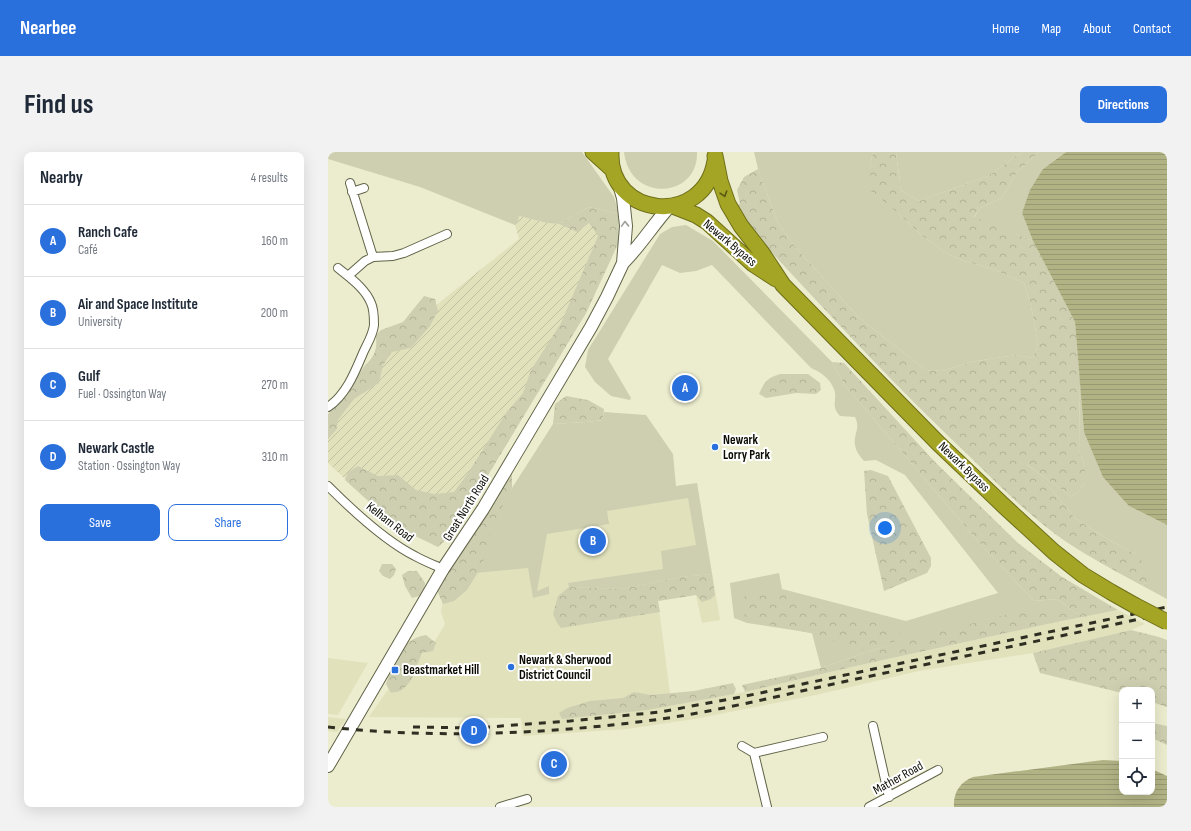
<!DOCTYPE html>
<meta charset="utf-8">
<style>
body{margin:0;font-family:"Sofia Sans Condensed",sans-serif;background:#f2f2f3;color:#1f2937}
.controls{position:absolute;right:12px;bottom:12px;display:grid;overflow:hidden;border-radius:8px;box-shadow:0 4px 16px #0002}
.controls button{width:36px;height:36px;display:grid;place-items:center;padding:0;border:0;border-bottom:1px solid #e0e1e3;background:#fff;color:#1f2937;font:20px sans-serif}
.you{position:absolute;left:557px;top:376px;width:14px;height:14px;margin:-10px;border:3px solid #fff;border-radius:50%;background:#1a73e8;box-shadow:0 0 0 6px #1a73e833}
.badge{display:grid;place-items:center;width:26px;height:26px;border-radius:50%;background:#2a70dd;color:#fff;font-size:13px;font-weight:700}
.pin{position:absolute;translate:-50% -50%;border:2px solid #fff;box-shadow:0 1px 4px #0006}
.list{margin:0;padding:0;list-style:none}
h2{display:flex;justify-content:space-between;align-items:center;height:52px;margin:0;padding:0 16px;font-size:17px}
h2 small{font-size:13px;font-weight:400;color:#747a83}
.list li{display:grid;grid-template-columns:26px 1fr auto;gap:12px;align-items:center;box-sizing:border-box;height:72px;padding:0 16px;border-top:1px solid #e0e1e3}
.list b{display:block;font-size:15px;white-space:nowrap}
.list p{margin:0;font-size:13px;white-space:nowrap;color:#747a83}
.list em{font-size:13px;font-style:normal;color:#747a83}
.actions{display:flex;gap:8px;padding:12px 16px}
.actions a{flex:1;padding:9px 0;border:1px solid #2a70dd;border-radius:8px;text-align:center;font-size:14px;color:#2a70dd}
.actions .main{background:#2a70dd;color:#fff}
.icon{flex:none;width:22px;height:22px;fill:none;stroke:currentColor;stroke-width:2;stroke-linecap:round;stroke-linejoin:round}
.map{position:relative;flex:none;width:839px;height:655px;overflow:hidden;border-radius:8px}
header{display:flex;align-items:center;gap:24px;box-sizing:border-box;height:56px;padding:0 20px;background:#2a70dd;color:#fff}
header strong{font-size:19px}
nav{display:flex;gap:22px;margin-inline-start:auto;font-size:14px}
.intro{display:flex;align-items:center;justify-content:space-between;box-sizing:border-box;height:96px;padding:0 24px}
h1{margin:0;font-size:28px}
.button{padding:10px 18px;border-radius:8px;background:#2a70dd;color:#fff;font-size:14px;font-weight:700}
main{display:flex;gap:24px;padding:0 24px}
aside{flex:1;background:#fff;border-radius:8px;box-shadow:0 4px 16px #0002}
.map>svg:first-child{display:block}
.built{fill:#e1e2bc}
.industrial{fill:url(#industrial-furrows)}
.green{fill:#cecfb0}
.forest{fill:url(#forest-crowns)}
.water{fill:url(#water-rules)}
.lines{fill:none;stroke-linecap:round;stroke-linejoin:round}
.street-casing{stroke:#626348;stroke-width:10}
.secondary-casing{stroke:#626348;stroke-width:14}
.highway-casing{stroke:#6f6f19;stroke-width:17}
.street{stroke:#fff;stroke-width:8}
.secondary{stroke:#fff;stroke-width:12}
.highway{stroke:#a5a525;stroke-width:15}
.rail{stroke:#2e2e22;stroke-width:3;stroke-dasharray:7 7;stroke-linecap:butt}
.highway-bridge-casing{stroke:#6f6f19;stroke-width:17;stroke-linecap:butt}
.highway-bridge{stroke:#a5a525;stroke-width:15}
.oneway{stroke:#585814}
.oneway2{stroke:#9e9e9b}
.poi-dot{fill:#2a70dd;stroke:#fff;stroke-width:1.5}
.labels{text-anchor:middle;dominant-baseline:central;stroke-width:4;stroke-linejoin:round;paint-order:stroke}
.street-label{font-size:13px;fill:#0c0c04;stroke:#fff}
.poi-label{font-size:13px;font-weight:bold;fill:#0c0c04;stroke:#fff;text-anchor:start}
</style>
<header>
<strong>Nearbee</strong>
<nav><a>Home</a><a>Map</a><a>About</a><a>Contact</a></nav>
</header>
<div class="intro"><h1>Find us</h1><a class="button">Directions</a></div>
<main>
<aside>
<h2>Nearby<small>4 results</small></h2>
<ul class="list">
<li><span class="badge">A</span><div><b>Ranch Cafe</b><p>Café</p></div><em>160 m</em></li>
<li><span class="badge">B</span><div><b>Air and Space Institute</b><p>University</p></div><em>200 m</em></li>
<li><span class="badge">C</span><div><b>Gulf</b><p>Fuel · Ossington Way</p></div><em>270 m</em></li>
<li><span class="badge">D</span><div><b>Newark Castle</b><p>Station · Ossington Way</p></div><em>310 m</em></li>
</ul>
<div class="actions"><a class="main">Save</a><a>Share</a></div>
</aside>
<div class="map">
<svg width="839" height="655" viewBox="0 0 839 655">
<defs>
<pattern id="industrial-furrows" width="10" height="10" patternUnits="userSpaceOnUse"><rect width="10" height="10" fill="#e1e2bc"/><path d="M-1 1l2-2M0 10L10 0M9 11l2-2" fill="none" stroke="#c0c1a0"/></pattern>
<pattern id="forest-crowns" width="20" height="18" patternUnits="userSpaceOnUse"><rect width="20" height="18" fill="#cecfb0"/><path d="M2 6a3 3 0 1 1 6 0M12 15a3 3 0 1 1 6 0" fill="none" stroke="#b0b196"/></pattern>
<pattern id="water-rules" width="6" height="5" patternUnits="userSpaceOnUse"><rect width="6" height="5" fill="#b2b385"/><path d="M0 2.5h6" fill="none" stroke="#989971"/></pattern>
</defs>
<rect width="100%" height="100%" fill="#ecedce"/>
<!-- built -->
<path class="built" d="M369,331L392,468L374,471L368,443L330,449L343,549L320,558L417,540L528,514L724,471L790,458L817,472L803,478L705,501L591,519L488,543L367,567L299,577L195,584L193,566L41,565L89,495L105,492L117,472L113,460L115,447L168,361Z
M0,506L40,511L10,563L0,562Z
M0,565L18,567L9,580L0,579Z"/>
<!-- industrial -->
<path class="industrial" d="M261,55L290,92L258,161L125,381L110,395L69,375L0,311V265L102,158L191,87L187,73L190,71L191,64L219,71L231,72Z"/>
<!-- green -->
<path class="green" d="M0,0H254L286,45L291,62L261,55L231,72L219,71L191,64L190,71L187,73L92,35L0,7Z
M296,0H369C371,46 302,52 296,0Z
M426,0H545L542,15L570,61L592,82L618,101L636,109L665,117L696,131L703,154L710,191L705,206L687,203L643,210L614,219L598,218L531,166L469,97L450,71L430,17Z
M568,0H694L660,24L591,49L573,38Z
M711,0H738L715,17L694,61L705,89L646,66L652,56L674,46L689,20Z
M358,73L385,89L504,210L516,232L648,387L706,449L730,447L747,461L761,464L607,483L548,497L493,516L484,481L419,471L406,466L402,431L451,421L454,437L578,469L670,441L577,323L548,308L536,309C532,304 528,300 527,293C525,282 533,277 527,265L512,264C502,254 510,247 506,237C502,227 493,220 483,216L384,113L368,119L352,121L334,113L280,207L303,246L302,248L283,244L267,230L257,215L260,198L332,82L344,75Z
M752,228L756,280L801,354L839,373V447L813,433L819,431L808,402L783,389L748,367L724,338L694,309L744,345L752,338L757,330V315L751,298Z
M276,260L318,263L345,302L348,334L369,331L384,422L353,425L293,437L241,435L240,431L335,417L333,399L368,393L360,346L279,359L281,372L219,382L209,439L221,434V442L205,446L200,416L136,422L168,361L225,272L258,270L275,268Z"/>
<!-- forest -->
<path class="forest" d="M545,0H568L573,38L591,49L660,24L694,0H711L689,20L674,46L652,56L646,65L705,89L747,170L752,228L751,298L757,315V330L752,338L744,345L697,311L724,338L748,367L783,389L808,402L822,419V426L819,431L813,433C787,419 761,405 737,389C701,364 671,333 640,303C565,232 494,155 424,79L409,53L412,52L409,38L416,25L430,17L450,71L469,97L531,166L598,218L614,219L643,210L687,203L705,206L710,191L703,154L696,131L665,117L636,109L618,101L592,82L570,61L543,39L542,15Z
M261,55L291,62L290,92L258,161L125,381L110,395L69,375L17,328L20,320L30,314L50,324L70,323L88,338L106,342L126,340L140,321L178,261L195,241L203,218L233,171L270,84L261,71L249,80L231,72Z
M96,144L107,147L110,159L102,174L83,196L64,200L55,213L51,231L26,247L10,268L9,277L0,287V262C14,250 22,234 33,219C37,212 45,207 47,199C49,194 48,188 48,183L53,178L75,170Z
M504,210L516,211L607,310L690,391L734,425L790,458L724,471L528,514L417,540L414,533L493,516L548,497L692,459L756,463L747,461L730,447L706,449L648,387L516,232Z
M452,222H480L492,231L493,238L488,242L468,241L438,246L431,242C437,229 439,226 452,222Z
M238,244L260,248L276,257L275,268L258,270L225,272L227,252Z
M543,318L560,324L603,406V414L599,421L556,439L539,362L536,319Z
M184,321V336L164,375L154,414L139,438L126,449L115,452L108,436L180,322Z
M54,412H64L68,417L66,423L62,427L55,424L51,419Z
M80,419H89L97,431L95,443L84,446L77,434L74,423Z
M384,422L387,443L383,447L374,450L368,443L330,449L332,460L233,476L229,471L225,462L230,444L241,435L293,437L353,425Z
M418,440H446L525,464L550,468L573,480L568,489L530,499L492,483L419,468L413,455Z
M803,478L831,485L839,488V555L824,550V538H794V541L712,521L705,501Z
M98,483L108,491L105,499L94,501C88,514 86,531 72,539C70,540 66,540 63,541L58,532C66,509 71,488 98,483Z
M405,531L408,537L406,542L320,558L234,567L231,561L239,556L262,549L295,546L306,540L323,543L366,539Z
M824,571L839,574V593L824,586Z"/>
<!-- water -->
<path class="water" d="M738,0H839V373L801,354L775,325L756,280L747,170L705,89L694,61L702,38L715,17Z
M775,608L794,609V640H824V617L839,624V655H626C625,641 632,630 645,625Z"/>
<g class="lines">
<defs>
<path id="street" d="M22,31L45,105
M24,40L36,36
M20,124L37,109L45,105L65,104L76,101L119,82
M0,255C18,243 27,220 35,201C39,192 45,183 46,173C46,166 46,157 43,151C37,136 22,126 10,116
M0,334C22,356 59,390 87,404C96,409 106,413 115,417
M545,574L561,645
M414,594L426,601
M172,655L199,647
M439,655L426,601L495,585
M541,655L610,618"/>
<path id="secondary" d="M295,111C312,94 325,73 341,55
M0,614L115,417L155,357L263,175L279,145L295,111L298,74L295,46L291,32"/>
<path id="highway" d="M265,0L285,18
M283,0C280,66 376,76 387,9
M387,4L392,29L400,52L413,74L434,101L455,133L610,291L676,354L726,400L755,423L783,440L806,453
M345,54L368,63L379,70L425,112L448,127"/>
</defs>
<!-- street casing -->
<use href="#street" class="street-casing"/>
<!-- secondary casing -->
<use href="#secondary" class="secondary-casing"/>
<!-- highway casing -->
<use href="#highway" class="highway-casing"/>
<!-- street -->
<use href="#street" class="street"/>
<!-- secondary -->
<use href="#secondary" class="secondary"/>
<!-- highway -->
<use href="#highway" class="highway"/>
<!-- rail -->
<path class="rail" d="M0,575C110,587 223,582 333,567C402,557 470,539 538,525C638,504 739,483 839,461
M85,575L147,576L242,569L332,560L418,544L839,455"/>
<defs>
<path id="highway-bridge" d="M806,453L839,470"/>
</defs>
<!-- highway-bridge casing -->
<use href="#highway-bridge" class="highway-bridge-casing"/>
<!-- highway-bridge -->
<use href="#highway-bridge" class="highway-bridge"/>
</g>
<!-- one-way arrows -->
<defs><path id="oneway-chevron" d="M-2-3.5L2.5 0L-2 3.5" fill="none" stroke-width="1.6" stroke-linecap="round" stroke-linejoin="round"/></defs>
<use class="oneway" href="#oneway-chevron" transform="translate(396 42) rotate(72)"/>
<use class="oneway2" href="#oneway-chevron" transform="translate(297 72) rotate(-92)"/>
<!-- markers -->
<g class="poi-dot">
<circle cx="387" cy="295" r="4"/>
<circle cx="183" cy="515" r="4"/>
<rect x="63" y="514" width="8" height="8" rx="2"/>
</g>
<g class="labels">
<!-- street labels -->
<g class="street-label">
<text transform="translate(402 91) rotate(40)">Newark Bypass</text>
<text transform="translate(636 315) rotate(44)">Newark Bypass</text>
<text transform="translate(138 356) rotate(-58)">Great North Road</text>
<text transform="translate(62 370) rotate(38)">Kelham Road</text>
<text transform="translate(570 626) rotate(-29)">Mather Road</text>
</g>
<!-- poi labels -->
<g class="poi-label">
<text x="395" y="288">Newark<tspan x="395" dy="15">Lorry Park</tspan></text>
<text x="191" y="508">Newark &amp; Sherwood<tspan x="191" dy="15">District Council</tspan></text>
<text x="75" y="518">Beastmarket Hill</text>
</g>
</g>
</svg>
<div class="controls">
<button>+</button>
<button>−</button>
<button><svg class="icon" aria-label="locate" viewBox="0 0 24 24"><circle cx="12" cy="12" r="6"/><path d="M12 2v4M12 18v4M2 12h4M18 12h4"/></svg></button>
</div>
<div class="you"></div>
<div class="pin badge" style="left:357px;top:236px">A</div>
<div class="pin badge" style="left:265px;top:389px">B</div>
<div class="pin badge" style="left:226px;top:612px">C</div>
<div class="pin badge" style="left:146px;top:579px">D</div>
</div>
</main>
